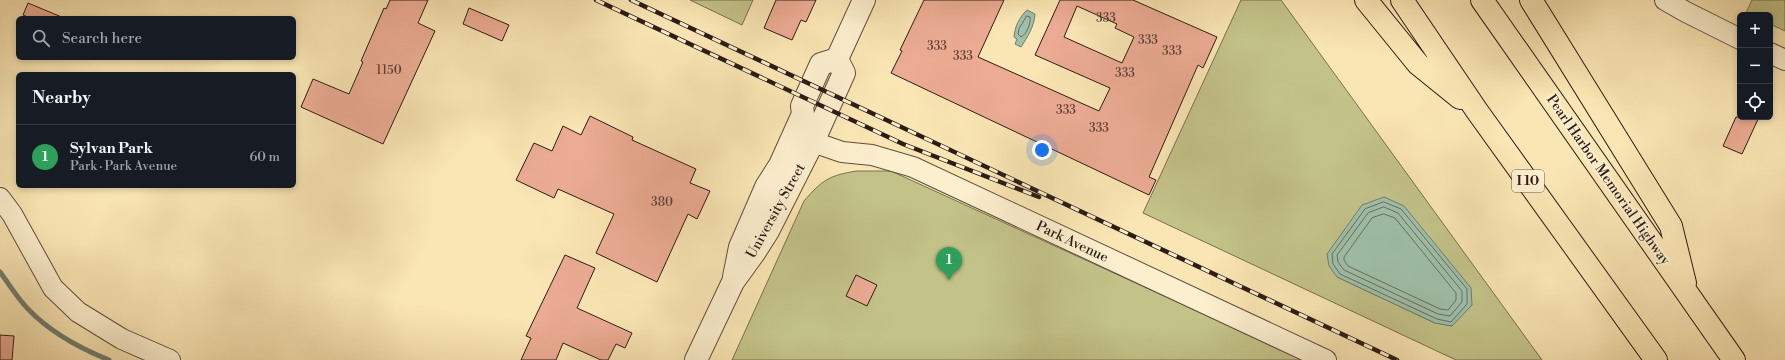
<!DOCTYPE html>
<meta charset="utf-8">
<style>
body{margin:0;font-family:"Libre Bodoni",serif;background:#242831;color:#f1f3f6}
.controls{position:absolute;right:12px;top:12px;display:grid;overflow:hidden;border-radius:6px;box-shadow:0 2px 6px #0003}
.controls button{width:36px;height:36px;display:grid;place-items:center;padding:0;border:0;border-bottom:1px solid #363941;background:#171b24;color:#f1f3f6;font:20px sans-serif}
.you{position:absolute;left:1042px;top:150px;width:14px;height:14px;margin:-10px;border:3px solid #fff;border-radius:50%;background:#1a73e8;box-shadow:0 0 0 6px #1a73e833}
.badge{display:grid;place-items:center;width:26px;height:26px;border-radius:50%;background:#7c3aed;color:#fff;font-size:13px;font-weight:700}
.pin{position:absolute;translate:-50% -33px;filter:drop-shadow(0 1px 2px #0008)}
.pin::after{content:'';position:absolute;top:21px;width:14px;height:12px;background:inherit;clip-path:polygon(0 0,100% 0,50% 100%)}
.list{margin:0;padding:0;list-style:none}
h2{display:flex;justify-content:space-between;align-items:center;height:52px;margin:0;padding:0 16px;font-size:17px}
h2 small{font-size:13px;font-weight:400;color:#9ea1a6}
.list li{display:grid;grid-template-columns:26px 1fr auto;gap:12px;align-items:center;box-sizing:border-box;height:64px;padding:0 16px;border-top:1px solid #363941}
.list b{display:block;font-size:15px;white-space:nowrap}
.list p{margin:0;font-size:13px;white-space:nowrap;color:#9ea1a6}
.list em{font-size:13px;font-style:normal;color:#9ea1a6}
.icon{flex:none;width:22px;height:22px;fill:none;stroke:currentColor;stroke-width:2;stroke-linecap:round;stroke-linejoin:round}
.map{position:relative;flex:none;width:1785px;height:360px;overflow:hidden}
.search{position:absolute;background:#171b24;box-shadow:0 2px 6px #0003;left:16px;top:16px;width:280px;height:44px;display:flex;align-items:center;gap:10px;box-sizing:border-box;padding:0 14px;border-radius:6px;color:#9ea1a6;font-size:15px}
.panel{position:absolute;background:#171b24;box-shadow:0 2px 6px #0003;left:16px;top:72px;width:280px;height:116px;border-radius:6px}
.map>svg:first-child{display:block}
.green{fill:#c3c389;stroke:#787050;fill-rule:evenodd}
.water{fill:#9fc0aa;stroke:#717e6f}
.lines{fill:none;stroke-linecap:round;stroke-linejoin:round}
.shore{stroke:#666e60;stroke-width:1}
.stream{stroke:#717e6f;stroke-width:5}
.building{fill:#ecac94;stroke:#2c1c16;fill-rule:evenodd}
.minor-casing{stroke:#604e3e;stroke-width:22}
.tertiary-casing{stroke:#604e3e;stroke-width:24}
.motorway-casing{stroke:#2c1c16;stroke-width:24}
.minor{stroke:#fcefce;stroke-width:20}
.tertiary{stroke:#fcefce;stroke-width:22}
.motorway{stroke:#fae6b4;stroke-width:22}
.rail-casing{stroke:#2c1c16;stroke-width:4.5}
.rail{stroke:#fcefce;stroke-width:3;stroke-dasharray:9;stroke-linecap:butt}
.labels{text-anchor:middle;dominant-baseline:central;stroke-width:4;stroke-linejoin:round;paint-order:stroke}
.number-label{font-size:12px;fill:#5c4036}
.shield{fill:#fcefce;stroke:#6a5b4d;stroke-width:1}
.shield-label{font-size:13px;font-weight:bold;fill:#2c1c16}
.street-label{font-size:14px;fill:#2c1c16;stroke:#fcefce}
</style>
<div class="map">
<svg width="1785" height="360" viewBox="0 0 1785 360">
<rect width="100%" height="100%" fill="#fae6b4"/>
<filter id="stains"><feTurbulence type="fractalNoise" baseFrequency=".005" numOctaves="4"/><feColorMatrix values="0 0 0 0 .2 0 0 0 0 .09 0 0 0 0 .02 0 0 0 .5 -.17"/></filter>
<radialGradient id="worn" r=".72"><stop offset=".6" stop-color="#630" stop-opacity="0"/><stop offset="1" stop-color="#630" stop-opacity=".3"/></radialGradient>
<!-- green -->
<path class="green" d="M690,0H753L742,25Z
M1241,0H1281L1542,360H1456L1143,213ZM1337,277L1452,326L1435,323Z
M1752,0H1785V31L1770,24V15H1751L1746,13Z
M857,171H891L1304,360H732L804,201C822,180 830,175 857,171Z"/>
<!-- water -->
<path class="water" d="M1027,10L1035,14C1034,27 1028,36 1021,47L1015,44L1017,39L1014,37C1015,26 1019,18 1027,10Z
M1384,197L1404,206L1471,288L1472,305L1452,326L1435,323L1337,277L1329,266L1327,254L1362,205Z"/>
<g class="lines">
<!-- shore -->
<path class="shore" d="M1027,16L1030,17C1031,23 1027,34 1021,37L1018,34L1019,29Z
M1384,202L1401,209L1467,289V304L1451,322L1437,319L1340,274L1333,264L1332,254L1365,209Z
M1384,207L1398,213L1462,291V302L1450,316L1438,314L1344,270L1338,262L1337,255L1368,213Z
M1384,214L1395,218L1456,293V300L1448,310L1440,309L1348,266L1344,260V257L1372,218Z"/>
<!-- stream -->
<path class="stream" d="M0,272C9,284 17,298 28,309C51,333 79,348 109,360"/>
</g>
<!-- building -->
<path class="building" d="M390,0H428L418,23L435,31L383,144L301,107L313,79L349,94L363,62L361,61L384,8L386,9Z
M776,0H816L806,22L801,20L792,40L764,28Z
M924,0H1004L978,57L1099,111L1110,88L1035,55L1060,0H1133L1217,37L1203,68L1198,65L1149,177L1156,180L1149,195L891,73L902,51L900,50ZM1077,6L1117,24L1115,28L1134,37L1122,63L1064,37Z
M28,3L64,18H30L23,15Z
M469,8L509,25L502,41L463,24Z
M590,116L633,137L632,140L696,169L690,183L710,191L697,219L688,214L657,282L596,253L614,214L558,189L554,198L516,180L534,143L552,151L563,126L581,135Z
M1736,117H1759L1742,154L1723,146Z
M565,255L595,268L577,308L632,333L625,348L616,344L608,360H601L563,343L556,360H521L531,338L526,336Z
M856,275L877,285L867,306L846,296Z
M0,335L14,336L12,360H0Z"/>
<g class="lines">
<defs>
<path id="minor" d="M1665,0L1686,12L1740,39
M1770,53L1785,60
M813,142L842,152L872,155L913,167L1326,360
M0,198L12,214L53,288L78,312L122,339L170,360"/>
<path id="tertiary" d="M734,277L740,247L766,187L780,165L803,114L802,106L821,64L837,59L864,0
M696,360L733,282L754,253L768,231L813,142L844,73L837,59"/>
<path id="motorway" d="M1366,0L1418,64L1460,98
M1402,0L1477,111L1656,360
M1482,0L1734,360
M1531,0L1671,226L1685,283"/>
</defs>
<!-- minor casing -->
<use href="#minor" class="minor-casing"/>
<!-- tertiary casing -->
<use href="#tertiary" class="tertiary-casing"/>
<!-- motorway casing -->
<use href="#motorway" class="motorway-casing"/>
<!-- minor -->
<use href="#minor" class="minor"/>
<!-- tertiary -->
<use href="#tertiary" class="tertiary"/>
<!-- motorway -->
<use href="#motorway" class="motorway"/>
<defs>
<path id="rail" d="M596,0L903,144L1039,197
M631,0L1397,360"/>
</defs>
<!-- rail casing -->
<use href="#rail" class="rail-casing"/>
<!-- rail -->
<use href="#rail" class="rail"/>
</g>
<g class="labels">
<!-- number labels -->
<g class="number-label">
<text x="1106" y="18">333</text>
<text x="1148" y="40">333</text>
<text x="937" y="46">333</text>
<text x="1172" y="51">333</text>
<text x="963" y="56">333</text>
<text x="389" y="70">1150</text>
<text x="1125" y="73">333</text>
<text x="1066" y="110">333</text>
<text x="1099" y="128">333</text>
<text x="662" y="202">380</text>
</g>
<!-- shield labels -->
<rect class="shield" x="1512" y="170" width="32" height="22" rx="3"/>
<g class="shield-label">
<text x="1528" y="181">I 10</text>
</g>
<!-- street labels -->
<g class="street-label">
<text transform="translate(1608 180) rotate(55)">Pearl Harbor Memorial Highway</text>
<text transform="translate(776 211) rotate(-61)">University Street</text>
<text transform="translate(1072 242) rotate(25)">Park Avenue</text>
</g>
</g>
<rect width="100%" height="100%" filter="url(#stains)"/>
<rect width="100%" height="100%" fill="url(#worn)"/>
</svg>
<div class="controls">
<button>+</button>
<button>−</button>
<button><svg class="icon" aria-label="locate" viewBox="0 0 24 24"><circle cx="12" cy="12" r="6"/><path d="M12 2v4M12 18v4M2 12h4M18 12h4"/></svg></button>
</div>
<div class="you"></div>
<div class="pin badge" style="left:949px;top:280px;background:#2e9e5b">1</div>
<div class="search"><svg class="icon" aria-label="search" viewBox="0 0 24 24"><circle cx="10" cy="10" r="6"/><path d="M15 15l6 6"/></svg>Search here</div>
<section class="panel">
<h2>Nearby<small></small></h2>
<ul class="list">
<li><span class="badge" style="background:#2e9e5b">1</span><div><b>Sylvan Park</b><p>Park · Park Avenue</p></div><em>60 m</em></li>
</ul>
</section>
</div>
